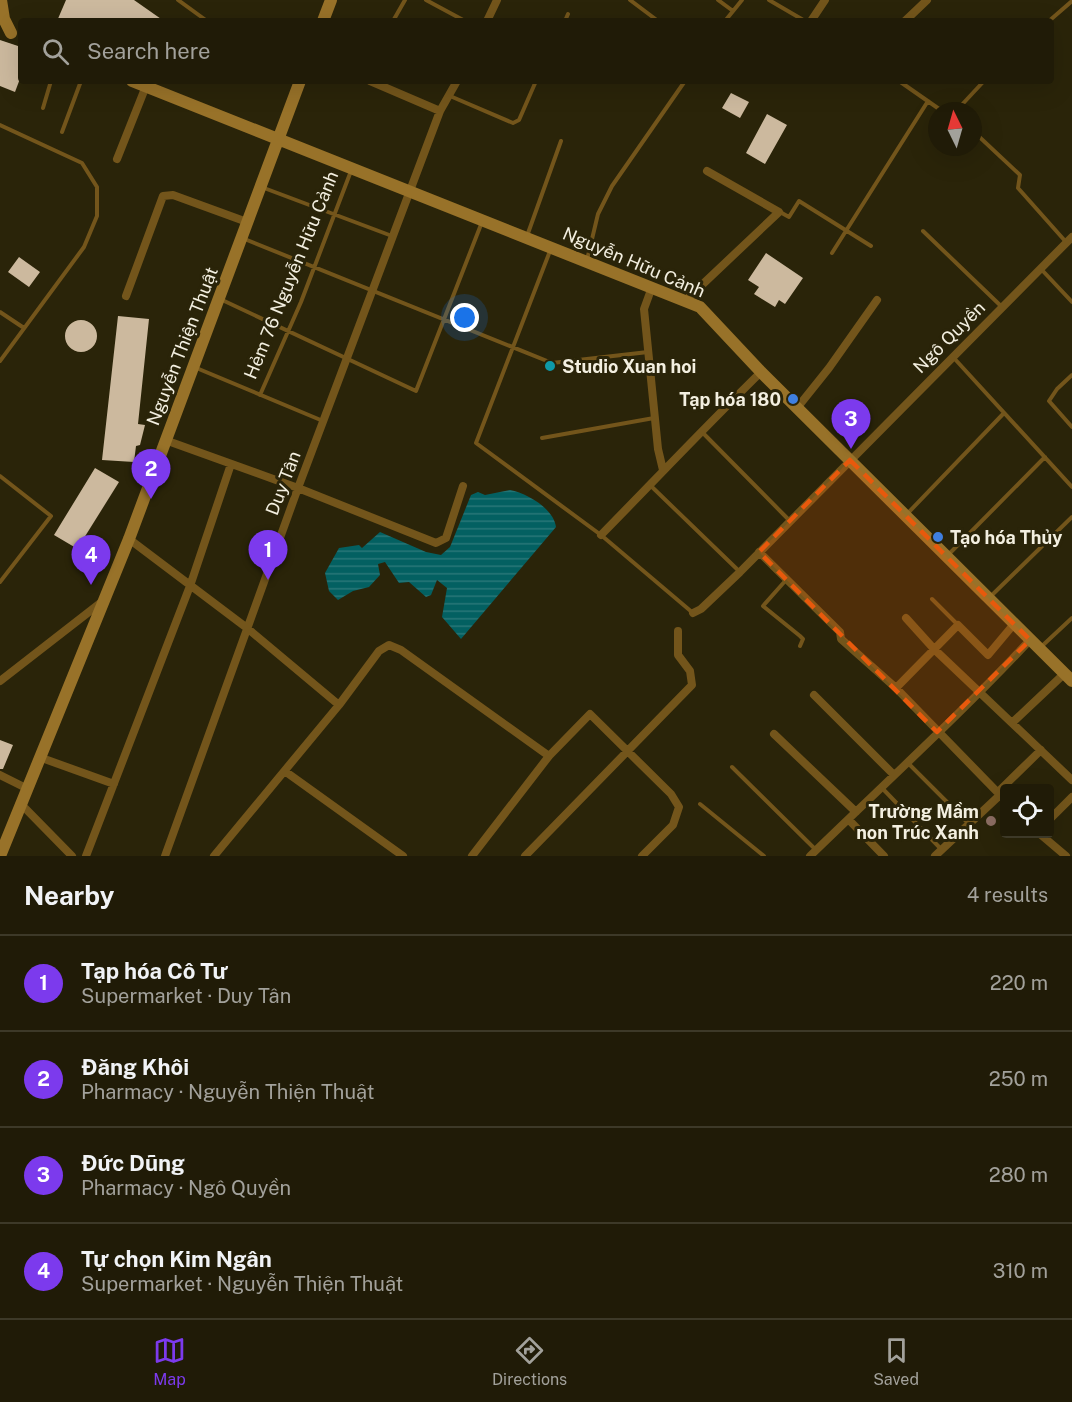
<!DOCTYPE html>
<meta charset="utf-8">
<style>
body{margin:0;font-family:"Public Sans",sans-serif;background:#282411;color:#f1f3f6}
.controls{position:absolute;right:18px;bottom:18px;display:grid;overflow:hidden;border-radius:6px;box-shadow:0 6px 24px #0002}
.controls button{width:54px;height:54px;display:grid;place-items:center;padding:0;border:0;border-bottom:2px solid #3d3928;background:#201b07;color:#f1f3f6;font:30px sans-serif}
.compass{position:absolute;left:928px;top:102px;width:54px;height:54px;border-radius:50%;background:#201b07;box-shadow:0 6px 24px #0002;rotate:355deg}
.you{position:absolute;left:465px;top:318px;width:21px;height:21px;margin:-15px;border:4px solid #fff;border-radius:50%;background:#1a73e8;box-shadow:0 0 0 9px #1a73e833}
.badge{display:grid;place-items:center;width:39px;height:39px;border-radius:50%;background:#7c3aed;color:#fff;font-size:20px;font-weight:700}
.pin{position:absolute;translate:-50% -50px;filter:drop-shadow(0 2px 3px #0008)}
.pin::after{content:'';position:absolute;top:32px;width:21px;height:18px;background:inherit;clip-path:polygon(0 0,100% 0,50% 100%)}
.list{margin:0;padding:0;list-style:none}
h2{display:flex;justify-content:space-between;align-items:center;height:78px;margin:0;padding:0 24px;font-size:26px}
h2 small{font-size:20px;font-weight:400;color:#a2a19b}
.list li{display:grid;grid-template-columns:39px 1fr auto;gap:18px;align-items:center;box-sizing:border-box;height:96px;padding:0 24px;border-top:2px solid #3d3928}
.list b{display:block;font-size:22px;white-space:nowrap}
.list p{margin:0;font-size:20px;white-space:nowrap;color:#a2a19b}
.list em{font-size:20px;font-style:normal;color:#a2a19b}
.icon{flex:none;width:33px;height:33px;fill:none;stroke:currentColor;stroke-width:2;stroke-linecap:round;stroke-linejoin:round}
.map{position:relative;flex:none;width:1072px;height:856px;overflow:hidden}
.search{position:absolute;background:#201b07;box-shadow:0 6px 24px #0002;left:18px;right:18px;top:18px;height:66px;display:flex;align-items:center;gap:15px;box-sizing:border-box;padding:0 21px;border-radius:6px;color:#a2a19b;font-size:22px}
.sheet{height:462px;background:#201b07}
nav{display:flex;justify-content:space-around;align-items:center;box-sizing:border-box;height:84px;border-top:2px solid #3d3928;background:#201b07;font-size:16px;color:#a2a19b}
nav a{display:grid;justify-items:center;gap:3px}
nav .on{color:#7c3aed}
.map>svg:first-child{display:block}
.water{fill:url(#water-rules)}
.building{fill:#ccb99e}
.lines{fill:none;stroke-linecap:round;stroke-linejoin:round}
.lane{stroke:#73551b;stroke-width:4}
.street{stroke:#73551b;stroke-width:8}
.secondary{stroke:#987229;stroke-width:12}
.marked{fill:#e8590c;fill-opacity:0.2;stroke:#e8590c;stroke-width:4.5;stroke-dasharray:12 8;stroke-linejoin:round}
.culture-dot{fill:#0f9aa8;stroke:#2a2409;stroke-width:2}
.shop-dot{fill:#3f7fe0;stroke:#2a2409;stroke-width:2}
.education-dot{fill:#8d6e63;stroke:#2a2409;stroke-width:2}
.labels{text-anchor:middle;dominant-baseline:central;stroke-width:6;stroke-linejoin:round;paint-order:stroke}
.street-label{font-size:18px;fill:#f3efe0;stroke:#2a2409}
.poi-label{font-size:18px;font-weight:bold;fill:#f3efe0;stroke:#2a2409;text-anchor:start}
</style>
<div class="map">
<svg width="1072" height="856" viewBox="0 0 1072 856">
<defs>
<pattern id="water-rules" width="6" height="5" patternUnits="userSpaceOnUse" patternTransform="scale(1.5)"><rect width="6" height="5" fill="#036061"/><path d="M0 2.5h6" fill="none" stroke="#287777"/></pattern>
</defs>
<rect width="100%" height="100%" fill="#2a2409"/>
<!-- water -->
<path class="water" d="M510,490C527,493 554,509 556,527L461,639L442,617L447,588L437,580L431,595L426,597L409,582L399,583L385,562L378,564L380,575L369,587L353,591L338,600L329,591L325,573L339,548L359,545L362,548L380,532L426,552L441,555L450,547L471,495L478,492L485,495Z"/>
<!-- building -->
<path class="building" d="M66,0H134L164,21H57Z
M0,40L21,47V76L15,92L0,86Z
M731,93L749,102L740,118L722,108Z
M767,114L787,125L765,164L746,153Z
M766,253L803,278L785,304L779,300L775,307L754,294L759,287L748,280Z
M19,257L40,272L29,287L8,272Z
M118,316L149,319L138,424L145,425L140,445L136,446L134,462L102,460Z
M65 336a16 16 0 1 1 32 0a16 16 0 1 1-32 0Z
M95,468L119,482L84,538L100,549L90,562L74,551L76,548L54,535Z
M0,740L13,745L3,769H0Z"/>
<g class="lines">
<!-- lane -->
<path class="lane" d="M178,0L207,21
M426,0L465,21
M630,0L658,21
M718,0L733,11
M769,0L805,21
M393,21L405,0
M565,21L568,14
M725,21L742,0
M1049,21L1072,1
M899,81L942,111
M450,96L513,123L519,120L536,81
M43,108L51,81
M956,111L984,81
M0,125L82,163L97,187V216L84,247L0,361
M973,131L1020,175L1018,188L1066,242
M62,132L81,81
M264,188L392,236
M780,212L789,217L799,201L871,246
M923,231L1002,307
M527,236L561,141
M242,238L552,363L648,352
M550,251L476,443L601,535L693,613
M832,253L928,101
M587,260L598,214L612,186L685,81
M1041,269L1072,302
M220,299L416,391L482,222
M0,312L24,328
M953,357L1072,487
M194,367L323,421
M1072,375L1057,389L1049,401L1072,427
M260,395L301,302L351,171
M701,431L790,521
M542,438L654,418
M0,476L51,516L0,582
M651,486L740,572
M907,514L1004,413
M948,555L1045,457
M786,580L763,606L800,636L803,639L800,646
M991,596L1072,517
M932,599L957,624
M1042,646L1072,618
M908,763L968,823
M732,767L816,850
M882,788L941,849
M700,804L764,856"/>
<!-- street -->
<path class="street" d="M487,21L497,0
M811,21L825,0
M905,21L927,0
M370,81L440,111
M117,159L146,86
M652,287L644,309L658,449L663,470
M126,296L163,196L173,195L247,222
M686,300L779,212L707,171
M797,408L829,368L877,300
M165,440L298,488L436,543L446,538L463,486
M601,535C654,481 706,426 761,372
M129,539L247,628L339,705L379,651L389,645L401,650L549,756
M759,552L840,632L841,639L896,688L1004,799
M693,613L701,609L740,572L1072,237
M906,618L934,649L1072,780
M0,681L103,601
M896,688L958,625L988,655L1014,624
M814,695L894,775
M1013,722L1065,673
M774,734L856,812
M39,757L114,784
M286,772L403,856
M0,775L26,788
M20,803L72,856
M1050,819L1072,797
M849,820L884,856
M1040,834L1066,856
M86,856L190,586L231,464
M165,856L298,488L440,111L457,81
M214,856L339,705
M472,856L549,756L590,714L671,794L679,807L673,825L642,856
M525,856L692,685L690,671L678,655V631
M810,856C884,784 960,715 1030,640
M935,856L1000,795L1001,789L1041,750"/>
<!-- secondary -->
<path class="secondary" d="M1,0L4,19L11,33
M323,21L331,0
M132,81L700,307L761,372L1072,681
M0,856L129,539L300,81"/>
</g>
<!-- marked area -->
<path class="marked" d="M850,460L1030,640L937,732L759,552Z"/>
<!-- markers -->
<circle class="culture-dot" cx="550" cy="366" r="6"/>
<g class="shop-dot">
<circle cx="793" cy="399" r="6"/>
<circle cx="938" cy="537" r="6"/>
</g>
<circle class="education-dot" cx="991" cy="821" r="6"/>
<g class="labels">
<!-- street labels -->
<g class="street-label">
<text transform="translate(634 262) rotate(23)">Nguyễn Hữu Cảnh</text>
<text transform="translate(291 275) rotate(-68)">Hẻm 76 Nguyễn Hữu Cảnh</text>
<text transform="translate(949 337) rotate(-45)">Ngô Quyền</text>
<text transform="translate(182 346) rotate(-69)">Nguyễn Thiện Thuật</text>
<text transform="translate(283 483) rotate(-69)">Duy Tân</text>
</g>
<!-- poi labels -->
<g class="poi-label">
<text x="562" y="366">Studio Xuan hoi</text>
<text x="781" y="399" text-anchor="end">Tạp hóa 180</text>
<text x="950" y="537">Tạo hóa Thủy</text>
<text x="979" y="811" text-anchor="end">Trường Mầm<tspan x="979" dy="21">non Trúc Xanh</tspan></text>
</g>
</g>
</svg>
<div class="controls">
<button><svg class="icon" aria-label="locate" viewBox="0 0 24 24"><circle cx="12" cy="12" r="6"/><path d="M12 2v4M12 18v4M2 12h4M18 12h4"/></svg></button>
</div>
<svg class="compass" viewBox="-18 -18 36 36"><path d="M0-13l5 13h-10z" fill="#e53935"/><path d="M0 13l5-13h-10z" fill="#a2a19b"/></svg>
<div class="you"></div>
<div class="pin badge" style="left:268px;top:580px">1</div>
<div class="pin badge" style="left:151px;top:499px">2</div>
<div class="pin badge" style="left:851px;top:449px">3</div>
<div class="pin badge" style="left:91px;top:585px">4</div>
<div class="search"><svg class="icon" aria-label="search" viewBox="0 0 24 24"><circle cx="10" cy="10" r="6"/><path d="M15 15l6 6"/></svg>Search here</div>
</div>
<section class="sheet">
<h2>Nearby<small>4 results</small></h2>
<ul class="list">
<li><span class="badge">1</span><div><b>Tạp hóa Cô Tư</b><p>Supermarket · Duy Tân</p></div><em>220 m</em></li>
<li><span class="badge">2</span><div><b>Đăng Khôi</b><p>Pharmacy · Nguyễn Thiện Thuật</p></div><em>250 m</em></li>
<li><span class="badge">3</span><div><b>Đức Dũng</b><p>Pharmacy · Ngô Quyền</p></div><em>280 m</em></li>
<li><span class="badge">4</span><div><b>Tự chọn Kim Ngân</b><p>Supermarket · Nguyễn Thiện Thuật</p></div><em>310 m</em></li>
</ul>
</section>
<nav>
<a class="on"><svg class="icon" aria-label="map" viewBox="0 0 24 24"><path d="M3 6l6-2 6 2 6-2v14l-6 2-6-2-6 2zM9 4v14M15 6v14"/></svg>Map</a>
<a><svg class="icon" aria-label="directions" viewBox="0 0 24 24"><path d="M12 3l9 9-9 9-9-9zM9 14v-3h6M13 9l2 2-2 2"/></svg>Directions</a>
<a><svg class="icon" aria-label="saved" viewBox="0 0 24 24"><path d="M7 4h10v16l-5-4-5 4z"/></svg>Saved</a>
</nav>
